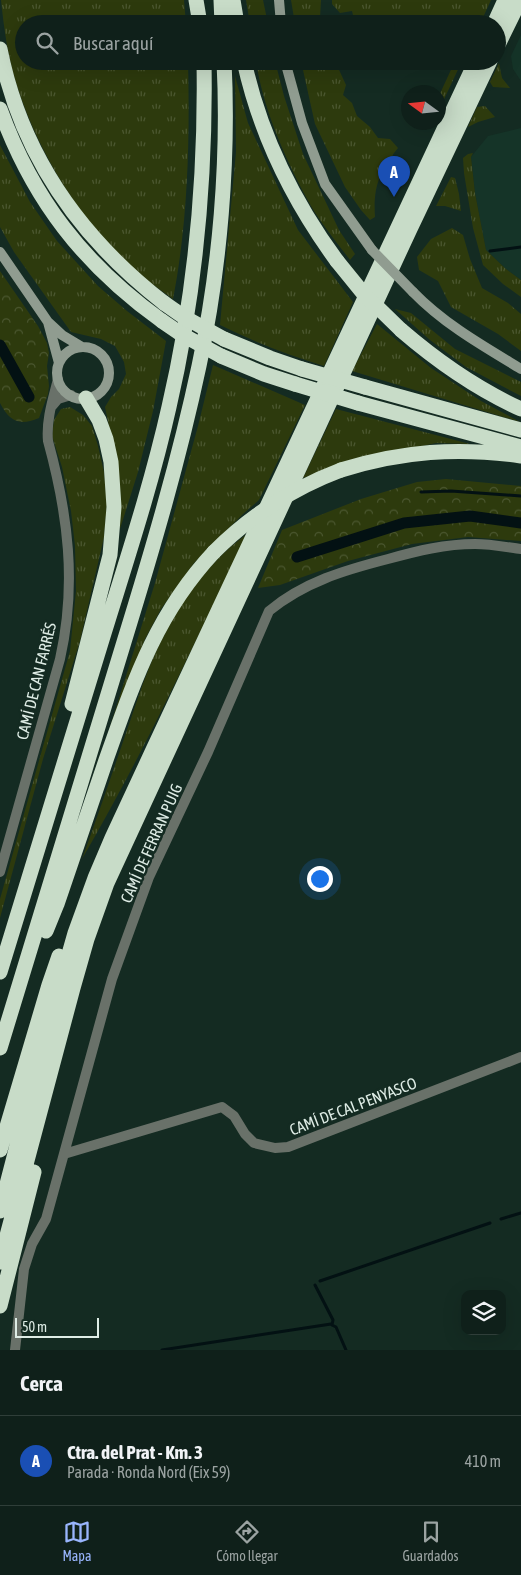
<!DOCTYPE html>
<html lang="es">
<meta charset="utf-8">
<style>
body{margin:0;font-family:"Asap Condensed",sans-serif;background:#182823;color:#f1f3f6}
.controls{position:absolute;right:15px;bottom:15px;display:grid;overflow:hidden;border-radius:10px;box-shadow:0 5px 20px #0002}
.controls button{width:45px;height:45px;display:grid;place-items:center;padding:0;border:0;border-bottom:1px solid #2f3e39;background:#0f201a;color:#f1f3f6;font:25px sans-serif}
.compass{position:absolute;left:401px;top:85px;width:45px;height:45px;border-radius:50%;background:#0f201a;box-shadow:0 5px 20px #0002;rotate:285deg}
.scale{position:absolute;left:15px;bottom:12px;width:84px;box-sizing:border-box;padding-left:5px;border:2px solid #deece5;border-top:0;font-size:14px;line-height:18px;white-space:nowrap;color:#deece5;-webkit-text-stroke:4px #142b22;paint-order:stroke}
.you{position:absolute;left:319px;top:878px;width:18px;height:18px;margin:-12px;border:4px solid #fff;border-radius:50%;background:#1a73e8;box-shadow:0 0 0 8px #1a73e833}
.badge{display:grid;place-items:center;width:32px;height:32px;border-radius:50%;background:#99b5fd;color:#fff;font-size:16px;font-weight:700}
.pin{position:absolute;translate:-50% -41px;filter:drop-shadow(0 1px 2px #0008)}
.pin::after{content:'';position:absolute;top:26px;width:18px;height:15px;background:inherit;clip-path:polygon(0 0,100% 0,50% 100%)}
.list{margin:0;padding:0;list-style:none}
h2{display:flex;justify-content:space-between;align-items:center;height:65px;margin:0;padding:0 20px;font-size:21px}
h2 small{font-size:16px;font-weight:400;color:#9ba3a2}
.list li{display:grid;grid-template-columns:32px 1fr auto;gap:15px;align-items:center;box-sizing:border-box;height:90px;padding:0 20px;border-top:1px solid #2f3e39}
.list b{display:block;font-size:19px;white-space:nowrap}
.list p{margin:0;font-size:16px;white-space:nowrap;color:#9ba3a2}
.list em{font-size:16px;font-style:normal;color:#9ba3a2}
.icon{flex:none;width:28px;height:28px;fill:none;stroke:currentColor;stroke-width:2;stroke-linecap:round;stroke-linejoin:round}
.map{position:relative;flex:none;width:521px;height:1350px;overflow:hidden}
.search{position:absolute;background:#0f201a;box-shadow:0 5px 20px #0002;left:15px;right:15px;top:15px;height:55px;display:flex;align-items:center;gap:12px;box-sizing:border-box;padding:0 18px;border-radius:28px;color:#9ba3a2;font-size:19px}
.sheet{height:155px;background:#0f201a}
nav{display:flex;justify-content:space-around;align-items:center;box-sizing:border-box;height:70px;border-top:1px solid #2f3e39;background:#0f201a;font-size:14px;color:#9ba3a2}
nav a{display:grid;justify-items:center;gap:2px}
nav .on{color:#99b5fd}
.map>svg:first-child{display:block}
.built{fill:#153428}
.grass{fill:url(#grass-tufts)}
.forest{fill:url(#forest-crowns)}
.lines{fill:none;stroke-linecap:round;stroke-linejoin:round}
.stream{stroke:#031113;stroke-width:3}
.canal{stroke:#031113;stroke-width:11}
.street{stroke:#697169;stroke-width:10}
.secondary{stroke:#909c90;stroke-width:10}
.highway{stroke:#c8dcc8;stroke-width:15}
.secondary-bridge{stroke:#909c90;stroke-width:10}
.highway-bridge{stroke:#c8dcc8;stroke-width:15}
.labels{text-anchor:middle;dominant-baseline:central;stroke-width:5;stroke-linejoin:round;paint-order:stroke}
.street-label{font-size:16px;fill:#deece5;stroke:#142b22}
</style>
<div class="map">
<svg width="521" height="1350" viewBox="0 0 521 1350">
<defs>
<pattern id="grass-tufts" width="24" height="20" patternUnits="userSpaceOnUse" patternTransform="scale(1.25)"><rect width="24" height="20" fill="#2d3a0d"/><path d="M3 7l-1-3M5 7V3M7 7l1-3M15 17l-1-3M17 17v-4M19 17l1-3" fill="none" stroke="#4b5730"/></pattern>
<pattern id="forest-crowns" width="20" height="18" patternUnits="userSpaceOnUse" patternTransform="scale(1.25)"><rect width="20" height="18" fill="#2d3a0d"/><path d="M2 6a3 3 0 1 1 6 0M12 15a3 3 0 1 1 6 0" fill="none" stroke="#4b5730"/></pattern>
</defs>
<rect width="100%" height="100%" fill="#142b22"/>
<!-- built -->
<path class="built" d="M521,35V81L513,69L511,56Z
M521,128V280L506,269L486,250L475,193L471,157L488,136Z"/>
<!-- grass -->
<path class="grass" d="M1,0H184L186,24H24V61H188C190,139 188,222 173,299C152,284 129,268 112,249C70,203 36,145 17,86C8,58 4,29 1,0Z
M246,0H263L268,24H250Z
M291,0H321L320,18L322,24H295Z
M332,0H491L480,24H335V19L353,15L352,11L340,13L332,4Z
M256,61H275L284,96L303,154L339,230L355,254L350,260C335,240 318,220 306,197C284,156 263,108 256,61Z
M301,61H335L346,85L343,95L352,103L357,116L370,127L378,138L390,139L398,148C379,171 373,188 375,217L370,220L361,210L345,187L315,124Z
M455,61H462L439,110L438,98Z
M499,63L502,78L510,88L493,87L490,82Z
M235,76L248,123L298,230L353,302L324,366C288,355 254,342 220,325L236,152Z
M485,106L495,117L478,122L468,127L477,107Z
M0,145L30,202L57,241L98,286L127,311L166,341L153,411L138,472L120,529L119,475L105,407L111,397L119,389L126,374L124,362L115,346L101,339L71,332L14,252L0,227Z
M473,153L471,157L475,193L486,250L506,269L521,280V297L503,284L483,265L473,228L464,173L463,158L468,154Z
M451,177L455,178L459,194L461,211L445,206H436Z
M452,228L463,235L470,259L482,288L508,303L521,314V351L498,334L451,307L438,281L419,270L417,257L431,239Z
M395,309L411,313L455,349L521,382V396L466,367L430,340Z
M377,324L431,368L481,401L520,422L352,371Z
M213,365L305,405L259,500L243,514L194,563L161,609L145,639L105,743L155,583L198,426Z
M70,407L83,415L92,426L98,446L104,472L107,504L104,537L80,641L43,759L0,918V899L70,651L76,591L75,546L71,511L62,467L52,436L54,420L61,409Z
M336,409L470,444L436,443L355,461L303,478Z
M247,534C195,643 143,754 82,859C97,818 111,777 125,736C133,713 140,690 149,668C170,616 202,566 247,534Z"/>
<!-- forest -->
<path class="forest" d="M0,271L38,326L47,343L49,353L47,366L49,386L48,394L39,418C19,426 10,422 0,403Z
M446,479L521,486V541L468,537L412,544L348,561L280,585L258,588L282,530L361,499L417,482Z"/>
<g class="lines">
<!-- stream -->
<path class="stream" d="M490,251L521,247
M421,492L451,491L521,496
M501,1219L521,1213
M320,1281L490,1223
M315,1285L333,1320L332,1325L336,1327L346,1350
M162,1350L331,1324L332,1325"/>
<!-- canal -->
<path class="canal" d="M0,345L29,397
M297,557L404,523L470,516L521,523"/>
<!-- street -->
<path class="street" d="M52,406L58,399L71,395
M0,872L60,659C77,584 68,514 48,441C46,420 53,399 58,379
M64,1154L222,1107L234,1116L245,1134L254,1143L275,1148L288,1147L521,1057
M15,1350L24,1269L32,1244L46,1219L112,979L149,877L208,752L269,611C304,582 345,570 388,559C417,551 445,544 475,544C490,544 506,547 521,549"/>
<!-- secondary -->
<path class="secondary" d="M279,0L281,24
M285,61L302,123L325,184L372,250
M0,252L48,322L62,335L82,347
M413,292C444,324 483,346 521,369
M48,322L59,363
M57 373a26 26 0 1 1 52 0a26 26 0 1 1-52 0Z"/>
<!-- highway -->
<path class="highway" d="M196,0L200,24
M221,0L222,24
M233,0L237,24
M494,24L505,0
M497,47L520,0
M0,49C21,155 79,237 164,303
M244,61C260,134 293,201 337,261
M0,109C33,200 84,265 162,321
M401,330C437,361 477,389 521,409
M224,339L270,358L302,369
M221,356L264,374L295,384
M365,387L521,430
M358,403L521,447
M341,470C402,451 458,447 521,456
M72,704L110,555L114,507L111,462L106,439L99,420L86,398
M46,931L57,904C73,856 90,808 106,760C134,681 156,614 214,552
M0,972C33,862 68,753 101,643C125,565 151,487 169,407C195,295 206,176 204,61
M0,1048C40,913 83,778 124,642C152,551 179,460 199,366C220,269 229,160 224,61
M0,1150L49,985L59,956
M0,1211L45,1038L75,933L95,878L112,838L152,752L476,61
M0,1262L73,988L87,939L107,883L410,229L490,61
M0,1306L34,1172"/>
<!-- secondary-bridge -->
<path class="secondary-bridge" d="M372,250L413,292"/>
<!-- highway-bridge -->
<path class="highway-bridge" d="M337,261L363,293L401,330
M164,303L184,317L224,339
M162,321L181,334L221,356
M302,369L365,387
M295,384L358,403
M214,552C250,516 293,488 341,470"/>
</g>
<g class="labels">
<!-- street labels -->
<g class="street-label">
<text transform="translate(36 681) rotate(-76)">CAMÍ DE CAN FARRÉS</text>
<text transform="translate(151 843) rotate(-66)">CAMÍ DE FERRAN PUIG</text>
<text transform="translate(353 1106) rotate(-21)">CAMÍ DE CAL PENYASCO</text>
</g>
</g>
</svg>
<div class="controls">
<button><svg class="icon" aria-label="layers" viewBox="0 0 24 24"><path d="M12 4l9 5-9 5-9-5zM3 14l9 5 9-5"/></svg></button>
</div>
<svg class="compass" viewBox="-18 -18 36 36"><path d="M0-13l5 13h-10z" fill="#e53935"/><path d="M0 13l5-13h-10z" fill="#9ba3a2"/></svg>
<div class="scale">50 m</div>
<div class="you"></div>
<div class="pin badge" style="left:394px;top:197px;background:#1a4fb4">A</div>
<div class="search"><svg class="icon" aria-label="search" viewBox="0 0 24 24"><circle cx="10" cy="10" r="6"/><path d="M15 15l6 6"/></svg>Buscar aquí</div>
</div>
<section class="sheet">
<h2>Cerca<small></small></h2>
<ul class="list">
<li><span class="badge" style="background:#1a4fb4">A</span><div><b>Ctra. del Prat - Km. 3</b><p>Parada · Ronda Nord (Eix 59)</p></div><em>410 m</em></li>
</ul>
</section>
<nav>
<a class="on"><svg class="icon" aria-label="map" viewBox="0 0 24 24"><path d="M3 6l6-2 6 2 6-2v14l-6 2-6-2-6 2zM9 4v14M15 6v14"/></svg>Mapa</a>
<a><svg class="icon" aria-label="directions" viewBox="0 0 24 24"><path d="M12 3l9 9-9 9-9-9zM9 14v-3h6M13 9l2 2-2 2"/></svg>Cómo llegar</a>
<a><svg class="icon" aria-label="saved" viewBox="0 0 24 24"><path d="M7 4h10v16l-5-4-5 4z"/></svg>Guardados</a>
</nav>
